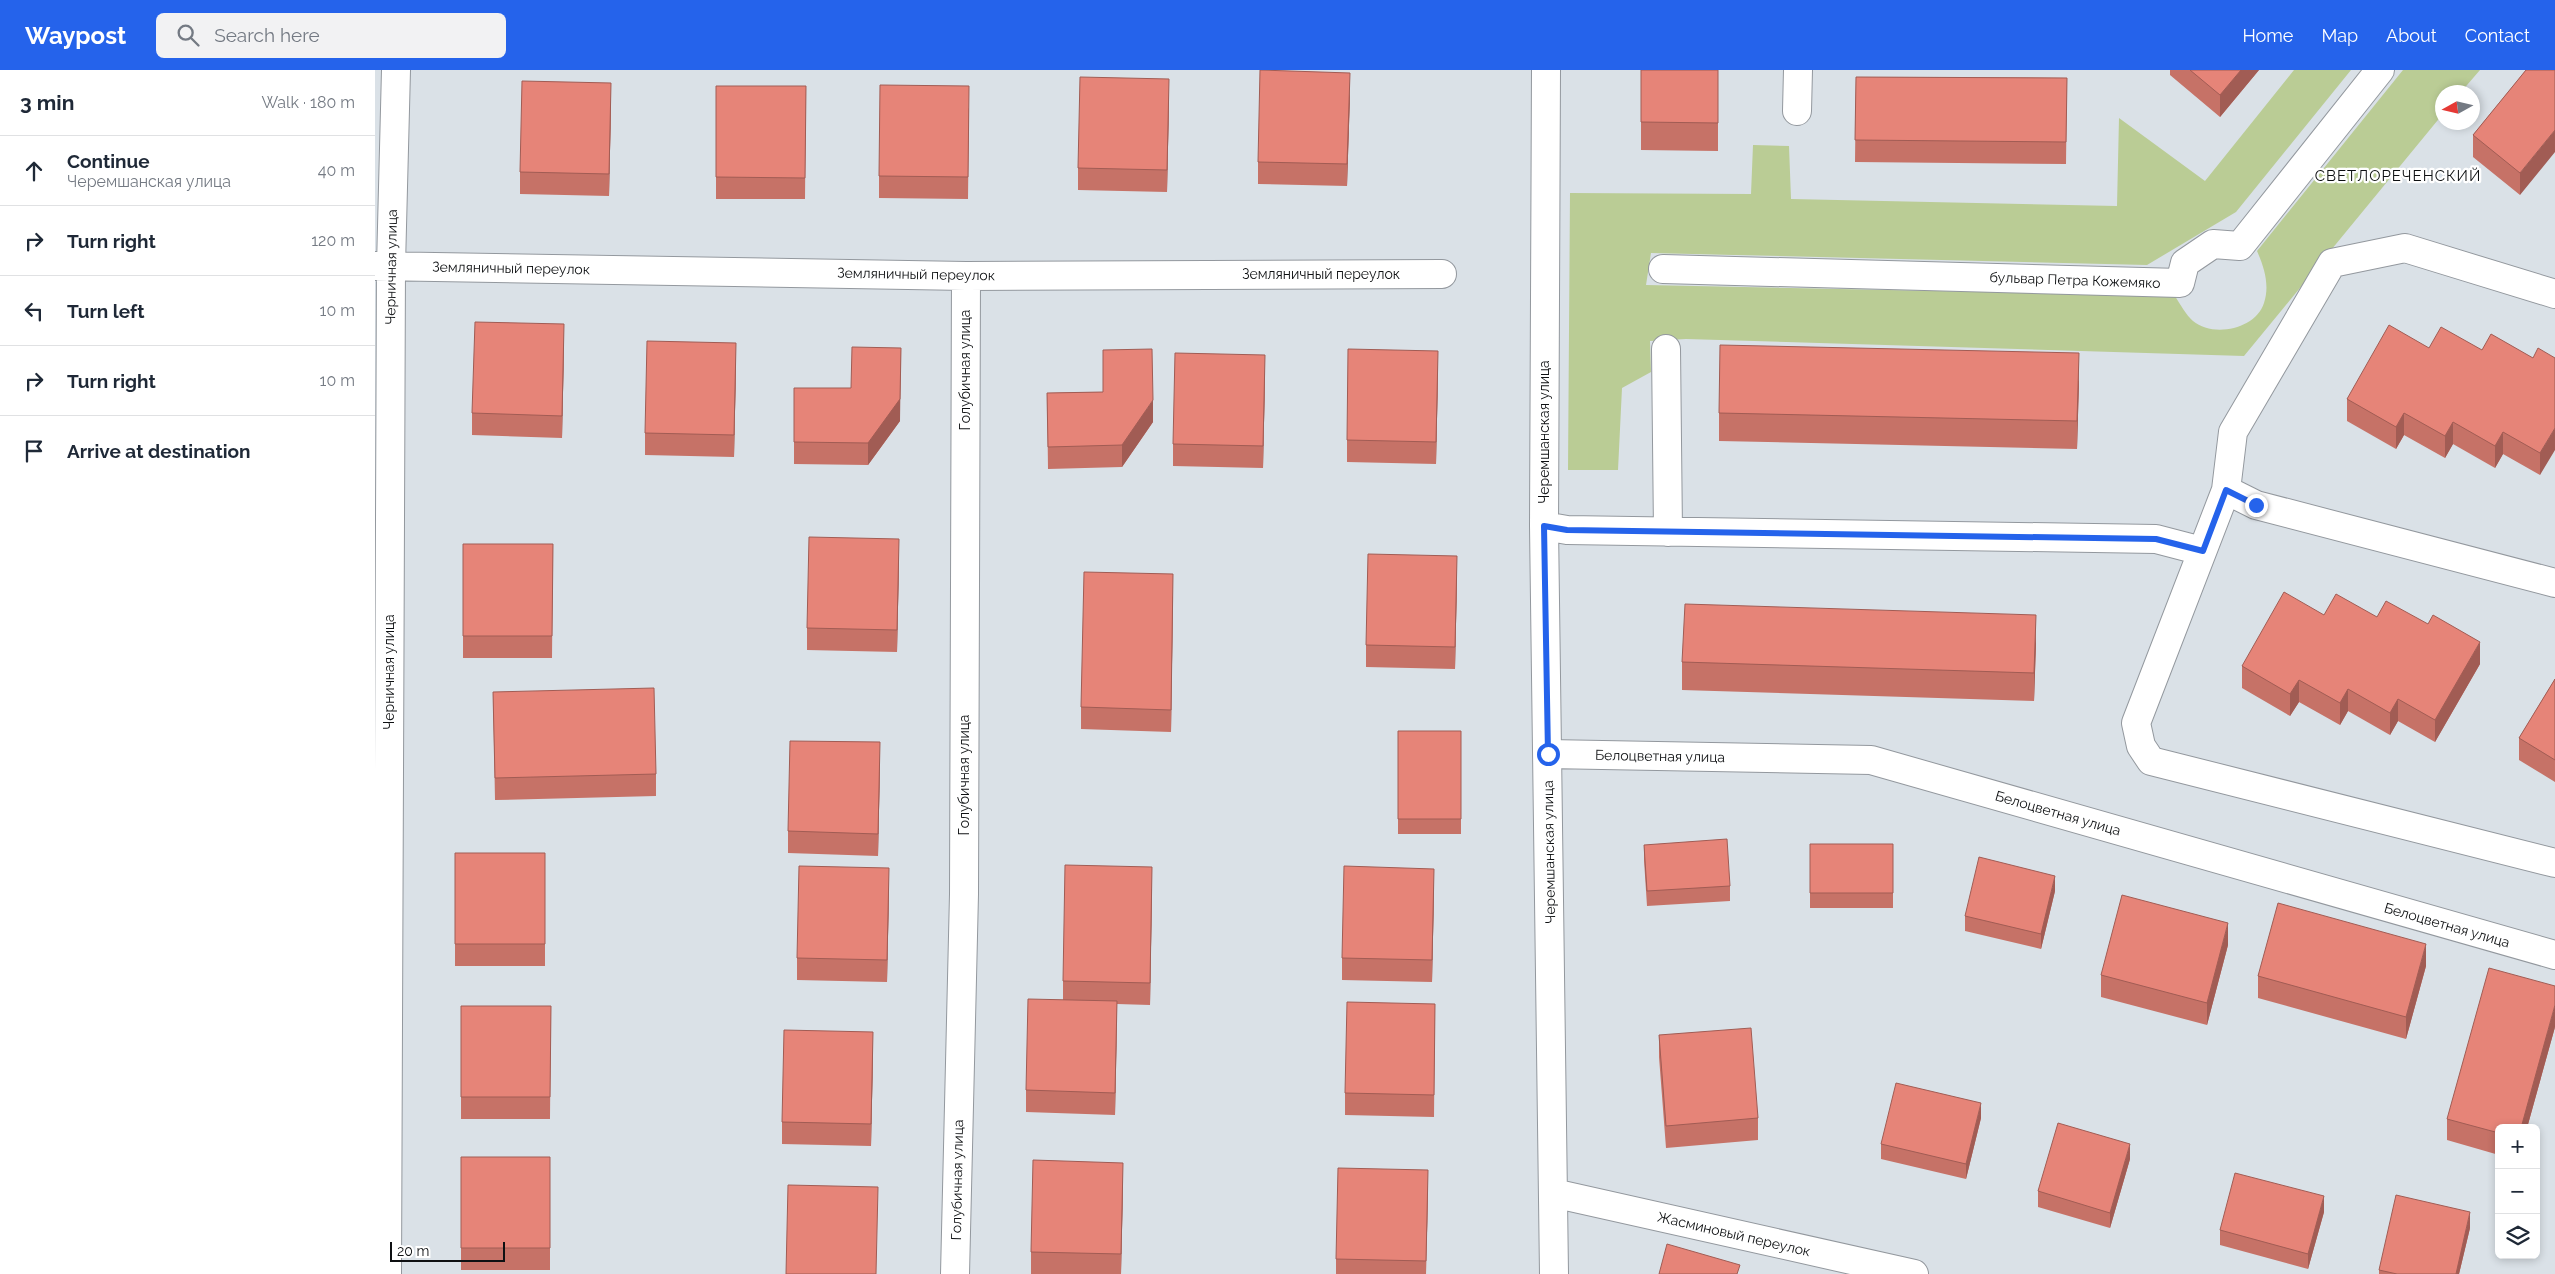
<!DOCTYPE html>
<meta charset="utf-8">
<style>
body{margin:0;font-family:Raleway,sans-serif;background:#f2f2f3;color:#1f2937}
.controls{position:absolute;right:15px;bottom:15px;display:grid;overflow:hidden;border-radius:8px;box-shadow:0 2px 8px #0003}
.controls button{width:45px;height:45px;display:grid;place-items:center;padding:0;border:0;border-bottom:1px solid #e0e1e3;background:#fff;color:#1f2937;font:25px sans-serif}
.compass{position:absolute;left:2060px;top:15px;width:45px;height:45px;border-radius:50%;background:#fff;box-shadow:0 2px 8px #0003;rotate:262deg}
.scale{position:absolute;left:15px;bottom:12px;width:115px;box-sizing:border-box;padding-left:5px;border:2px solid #0e1012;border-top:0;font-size:14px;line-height:18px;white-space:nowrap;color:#0e1012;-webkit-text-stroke:4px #fff;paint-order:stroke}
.stop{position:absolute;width:15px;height:15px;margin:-11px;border:4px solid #2563eb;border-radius:50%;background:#fff}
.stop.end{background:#2563eb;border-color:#fff;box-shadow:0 1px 5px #0008}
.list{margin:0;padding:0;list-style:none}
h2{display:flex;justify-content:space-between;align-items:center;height:65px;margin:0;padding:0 20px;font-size:21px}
h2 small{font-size:16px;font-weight:400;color:#747a83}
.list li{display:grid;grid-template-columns:32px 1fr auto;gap:15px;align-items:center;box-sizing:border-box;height:70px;padding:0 20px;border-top:1px solid #e0e1e3}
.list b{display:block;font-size:19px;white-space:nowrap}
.list p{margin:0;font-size:16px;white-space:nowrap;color:#747a83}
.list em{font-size:16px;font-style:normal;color:#747a83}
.icon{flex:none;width:28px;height:28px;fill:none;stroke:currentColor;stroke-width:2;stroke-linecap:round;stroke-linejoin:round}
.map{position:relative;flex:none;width:2180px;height:1204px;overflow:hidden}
header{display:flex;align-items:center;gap:30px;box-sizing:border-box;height:70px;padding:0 25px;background:#2563eb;color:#fff}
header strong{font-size:24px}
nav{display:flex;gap:28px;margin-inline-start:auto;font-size:18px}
.search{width:350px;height:45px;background:#f2f2f3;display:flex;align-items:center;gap:12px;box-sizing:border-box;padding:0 18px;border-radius:8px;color:#747a83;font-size:19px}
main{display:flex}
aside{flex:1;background:#fff}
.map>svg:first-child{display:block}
.green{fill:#bacc95}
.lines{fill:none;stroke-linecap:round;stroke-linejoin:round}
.minor-casing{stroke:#93989e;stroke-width:30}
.minor{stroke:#fff;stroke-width:28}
.wall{fill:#c67267}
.shaded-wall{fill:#a15c54}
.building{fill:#e68478;stroke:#a15c54}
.route{stroke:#2563eb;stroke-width:6}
.labels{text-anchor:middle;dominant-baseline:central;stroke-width:4.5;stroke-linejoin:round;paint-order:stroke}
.street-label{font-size:14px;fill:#0e1012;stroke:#fff}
.neighbourhood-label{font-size:15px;letter-spacing:1px;fill:#0e1012;stroke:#fff}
</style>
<header>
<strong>Waypost</strong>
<div class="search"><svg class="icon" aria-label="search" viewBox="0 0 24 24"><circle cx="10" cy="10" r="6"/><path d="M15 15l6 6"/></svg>Search here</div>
<nav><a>Home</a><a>Map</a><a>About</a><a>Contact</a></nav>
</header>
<main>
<aside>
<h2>3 min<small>Walk · 180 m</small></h2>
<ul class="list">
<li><svg class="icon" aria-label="ahead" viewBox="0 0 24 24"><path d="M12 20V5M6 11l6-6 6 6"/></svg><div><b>Continue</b><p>Черемшанская улица</p></div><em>40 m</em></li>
<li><svg class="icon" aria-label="right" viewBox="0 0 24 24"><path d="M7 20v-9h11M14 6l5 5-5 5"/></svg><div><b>Turn right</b></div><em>120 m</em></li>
<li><svg class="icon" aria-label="left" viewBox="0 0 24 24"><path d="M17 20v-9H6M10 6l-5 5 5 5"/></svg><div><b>Turn left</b></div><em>10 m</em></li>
<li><svg class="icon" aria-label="right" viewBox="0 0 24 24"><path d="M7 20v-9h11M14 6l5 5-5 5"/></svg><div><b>Turn right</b></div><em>10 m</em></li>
<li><svg class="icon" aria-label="arrive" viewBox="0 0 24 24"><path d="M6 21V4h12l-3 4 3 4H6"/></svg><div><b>Arrive at destination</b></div></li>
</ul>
</aside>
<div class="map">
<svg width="2180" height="1204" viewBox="0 0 2180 1204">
<rect width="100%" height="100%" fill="#dae1e7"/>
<!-- green -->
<path class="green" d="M1919,0H1976L1861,142L1772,195L1276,183L1271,215L1800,226C1805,234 1811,245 1818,251C1838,268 1881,259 1889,233C1895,215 1889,197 1882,181L2028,0H2105L2086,22H2068L2067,45L1869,286L1311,269L1275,271L1276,302L1247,318L1243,400H1193L1195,123L1376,124L1378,75L1414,76L1416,129L1742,136L1744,48L1830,111Z"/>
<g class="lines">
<defs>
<path id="minor" d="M1171,0L1169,456L1179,1204
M1422,41L1423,0
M0,196L591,206L1067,204
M1288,199L1805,213L1810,193L1838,174L1865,176L2005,0
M2180,224L2030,178L1957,193L1858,362L1851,420L1761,653L1766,676L1776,691L2180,793
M1291,279L1293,462
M1851,420L1881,435L2180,513
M1169,456L1192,460L1781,469L1827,481
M1173,684L1496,690L2180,885
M1178,1123L1539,1204
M12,1204L16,196L21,0
M580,1204L589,824L591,206"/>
</defs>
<!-- minor casing -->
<use href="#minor" class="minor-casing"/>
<!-- minor -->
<use href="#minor" class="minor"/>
</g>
<!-- wall -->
<path class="wall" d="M1266,0H1343V81L1266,80Z
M1795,0H1884L1845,47L1795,5Z
M2151,0L2145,125L2098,87V65Z
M1481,7L1692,8L1691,94L1480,92Z
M341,16H431L430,129H341Z
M975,25L972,116L883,114V92Z
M794,31L792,122L703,120V98Z
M236,35L234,126L145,124V102Z
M594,38L593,129L504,128V106Z
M189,276L187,368L97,365V343Z
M2054,278L2107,280L2158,288H2180L2165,405L2128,384L2120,398L2078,374L2070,388L2029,365L2021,379L1972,351V329Z
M728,280L778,352L747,397L673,399L672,323L728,322Z
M361,295L359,387L270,385V363Z
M1063,303L1061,394L972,392V370Z
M890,307L888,398L798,396V374Z
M1704,311L1702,379L1344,371V343Z
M419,318L525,351L493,395L419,394Z
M88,474H178L177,588H88Z
M524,491L522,582L432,580V558Z
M1082,508L1080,599L991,597V575Z
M798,526L796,662L706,659V637Z
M2002,547L2105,594L2060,672L2023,651L2015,665L1973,641L1965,655L1924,632L1915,646L1867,618V596Z
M1661,573L1659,631L1307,620V592Z
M2180,609V712L2144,690V668Z
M118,622L281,704V726L120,730Z
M1023,661H1086V764H1023Z
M505,694L503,786L413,783V761Z
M1435,774H1518V838H1435Z
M1269,775L1355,816V831L1272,836L1269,790Z
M80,783H170V896H80Z
M777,819L775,935L742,934L740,1045L651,1042V1020L688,930V911Z
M514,820L512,912L422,910V888Z
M1059,821L1057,912L967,910V888Z
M1680,821L1666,879L1590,861V846Z
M1853,875L1832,955L1726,927V905Z
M2051,896L2031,969L1883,928V906Z
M1060,934L1059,1047L970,1045V1023Z
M86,936H176L175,1049H86Z
M2180,957L2152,1058H2124V1085L2072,1070V1049Z
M1284,965L1383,1048V1070L1291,1078L1284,987Z
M498,984L496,1076L407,1074V1052Z
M1606,1048L1591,1109L1506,1089V1074Z
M86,1087H175V1200H86Z
M1755,1089L1735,1158L1663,1137V1121Z
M748,1115L746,1204H656V1182Z
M1053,1122L1051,1204H961V1189Z
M1949,1142L1933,1199L1845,1175V1160Z
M2095,1158L2084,1204H2004V1200Z"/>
<!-- shaded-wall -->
<path class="shaded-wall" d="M1866,0H1884L1845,47V25Z
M975,3V25L972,116V94Z
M794,9V31L792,122V100Z
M236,13V35L234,126V104Z
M2180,60V82L2145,125V103Z
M189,254V276L187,368V346Z
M361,273V295L359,387V365Z
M526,278L525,351L493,395V373Z
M1063,281V303L1061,394V372Z
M1704,283V311L1702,379V351Z
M890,285V307L888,398V376Z
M778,330V352L747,397V375Z
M2029,343V365L2021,379V357Z
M2078,352V374L2070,388V366Z
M2180,358V380L2165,405V383Z
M2128,362V384L2120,398V376Z
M524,469V491L522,582V560Z
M1082,486V508L1080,599V577Z
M798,504V526L796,662V640Z
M1661,545V573L1659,631V603Z
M2105,572V594L2060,672V650Z
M1924,610V632L1915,646V624Z
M1973,619V641L1965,655V633Z
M2023,629V651L2015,665V643Z
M505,672V694L503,786V764Z
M777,797V819L775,935V913Z
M514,798V820L512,912V890Z
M1059,799V821L1057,912V890Z
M1680,806V821L1666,879V864Z
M1853,853V875L1832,955V933Z
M2051,874V896L2031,969V947Z
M742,931V953L740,1045V1023Z
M2180,935V957L2152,1058H2146Z
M498,962V984L496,1076V1054Z
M1606,1033V1048L1591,1109V1094Z
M1755,1074V1089L1735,1158V1143Z
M748,1093V1115L746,1204V1184Z
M1053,1100V1122L1051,1204Z
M1949,1126V1142L1933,1199V1184Z
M2095,1142V1158L2084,1204H2081Z"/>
<!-- building -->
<path class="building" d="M885,0L975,3L972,94L883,92Z
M1266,0H1343V53L1266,52Z
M1815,0H1866L1845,25Z
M2151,0H2180V60L2145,103L2098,65Z
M705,7L794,9L792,100L703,98Z
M1481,7L1692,8L1691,72L1480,70Z
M147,11L236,13L234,104L145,102Z
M505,15L594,16L593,107L504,106Z
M341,16H431L430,108L341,107Z
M100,252L189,254L187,346L97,343Z
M2014,255L2054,278L2066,257L2107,280L2116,264L2158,288L2163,278L2180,288V358L2165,383L2128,362L2120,376L2078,352L2070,366L2029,343L2021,357L1972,329Z
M272,271L361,273L359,365L270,363Z
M1345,275L1704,283L1702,351L1344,343Z
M477,277L526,278L525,329L493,373L419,372V318H476Z
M777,279L778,330L747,375L673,377L672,323L728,322V280Z
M973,279L1063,281L1061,372L972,370Z
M800,283L890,285L888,376L798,374Z
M434,467L524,469L522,560L432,558Z
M88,474H178L177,566H88Z
M993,484L1082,486L1080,577L991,575Z
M709,502L798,504L796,640L706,637Z
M1909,522L1949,545L1961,524L2002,547L2011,531L2053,554L2058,545L2105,572L2060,650L2023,629L2015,643L1973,619L1965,633L1924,610L1915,624L1867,596Z
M1310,534L1661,545L1659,603L1307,592Z
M2180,609V690L2144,668Z
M279,618L281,704L120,708L118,622Z
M1023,661H1086V749H1023Z
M415,671L505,672L503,764L413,761Z
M1352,769L1355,816L1272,821L1269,775Z
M1435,774H1518V823H1435Z
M80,783H170V874H80Z
M1604,787L1680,806L1666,864L1590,846Z
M690,795L777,797L775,913L688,911Z
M424,796L514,798L512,890L422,888Z
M969,796L1059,799L1057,890L967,888Z
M1747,825L1853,853L1832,933L1726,905Z
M1903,833L2051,874L2031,947L1883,906Z
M2114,898L2180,916V935L2146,1058H2124V1063L2072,1049Z
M653,929L742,931L740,1023L651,1020Z
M972,932L1060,934L1059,1025L970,1023Z
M86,936H176L175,1027H86Z
M1376,958L1383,1048L1291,1056L1284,965Z
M409,960L498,962L496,1054L407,1052Z
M1521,1013L1606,1033L1591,1094L1506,1074Z
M1683,1053L1755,1074L1735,1143L1663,1121Z
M86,1087H175V1178H86Z
M658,1090L748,1093L746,1184L656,1182Z
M963,1098L1053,1100L1051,1191L961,1189Z
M1860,1103L1949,1126L1933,1184L1845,1160Z
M413,1115L503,1117L501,1204H411Z
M2021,1125L2095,1142L2081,1204H2022L2004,1200Z
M1292,1174L1365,1195L1362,1204H1284Z"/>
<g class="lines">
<!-- route -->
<path class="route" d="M1173,684L1169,456L1192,460L1781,469L1828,481L1851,420L1881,435"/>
</g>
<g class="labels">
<!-- street labels -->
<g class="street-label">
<text transform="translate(16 197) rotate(-89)">Черничная улица</text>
<text transform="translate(136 198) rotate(1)">Земляничный переулок</text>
<text transform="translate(541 204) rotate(1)">Земляничный переулок</text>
<text x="946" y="204">Земляничный переулок</text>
<text transform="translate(1700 210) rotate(2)">бульвар Петра Кожемяко</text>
<text transform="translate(590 300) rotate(-90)">Голубичная улица</text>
<text transform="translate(1169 362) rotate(-90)">Черемшанская улица</text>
<text transform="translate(14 602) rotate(-90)">Черничная улица</text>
<text transform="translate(1285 686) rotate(1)">Белоцветная улица</text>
<text transform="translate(589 705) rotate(-90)">Голубичная улица</text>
<text transform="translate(1683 743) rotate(16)">Белоцветная улица</text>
<text transform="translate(1174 782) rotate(-91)">Черемшанская улица</text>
<text transform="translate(2072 855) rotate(16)">Белоцветная улица</text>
<text transform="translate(582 1110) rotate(-89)">Голубичная улица</text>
<text transform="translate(1359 1164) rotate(13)">Жасминовый переулок</text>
</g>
<!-- neighbourhood labels -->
<g class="neighbourhood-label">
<text x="2023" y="106">СВЕТЛОРЕЧЕНСКИЙ</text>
</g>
</g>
</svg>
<div class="controls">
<button>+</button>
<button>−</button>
<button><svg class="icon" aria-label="layers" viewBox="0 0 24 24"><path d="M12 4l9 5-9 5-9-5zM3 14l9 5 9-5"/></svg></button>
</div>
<svg class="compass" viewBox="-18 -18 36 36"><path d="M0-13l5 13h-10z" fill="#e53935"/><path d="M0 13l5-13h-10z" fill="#747a83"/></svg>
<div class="scale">20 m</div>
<div class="stop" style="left:1173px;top:684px"></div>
<div class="stop end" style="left:1881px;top:435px"></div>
</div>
</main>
